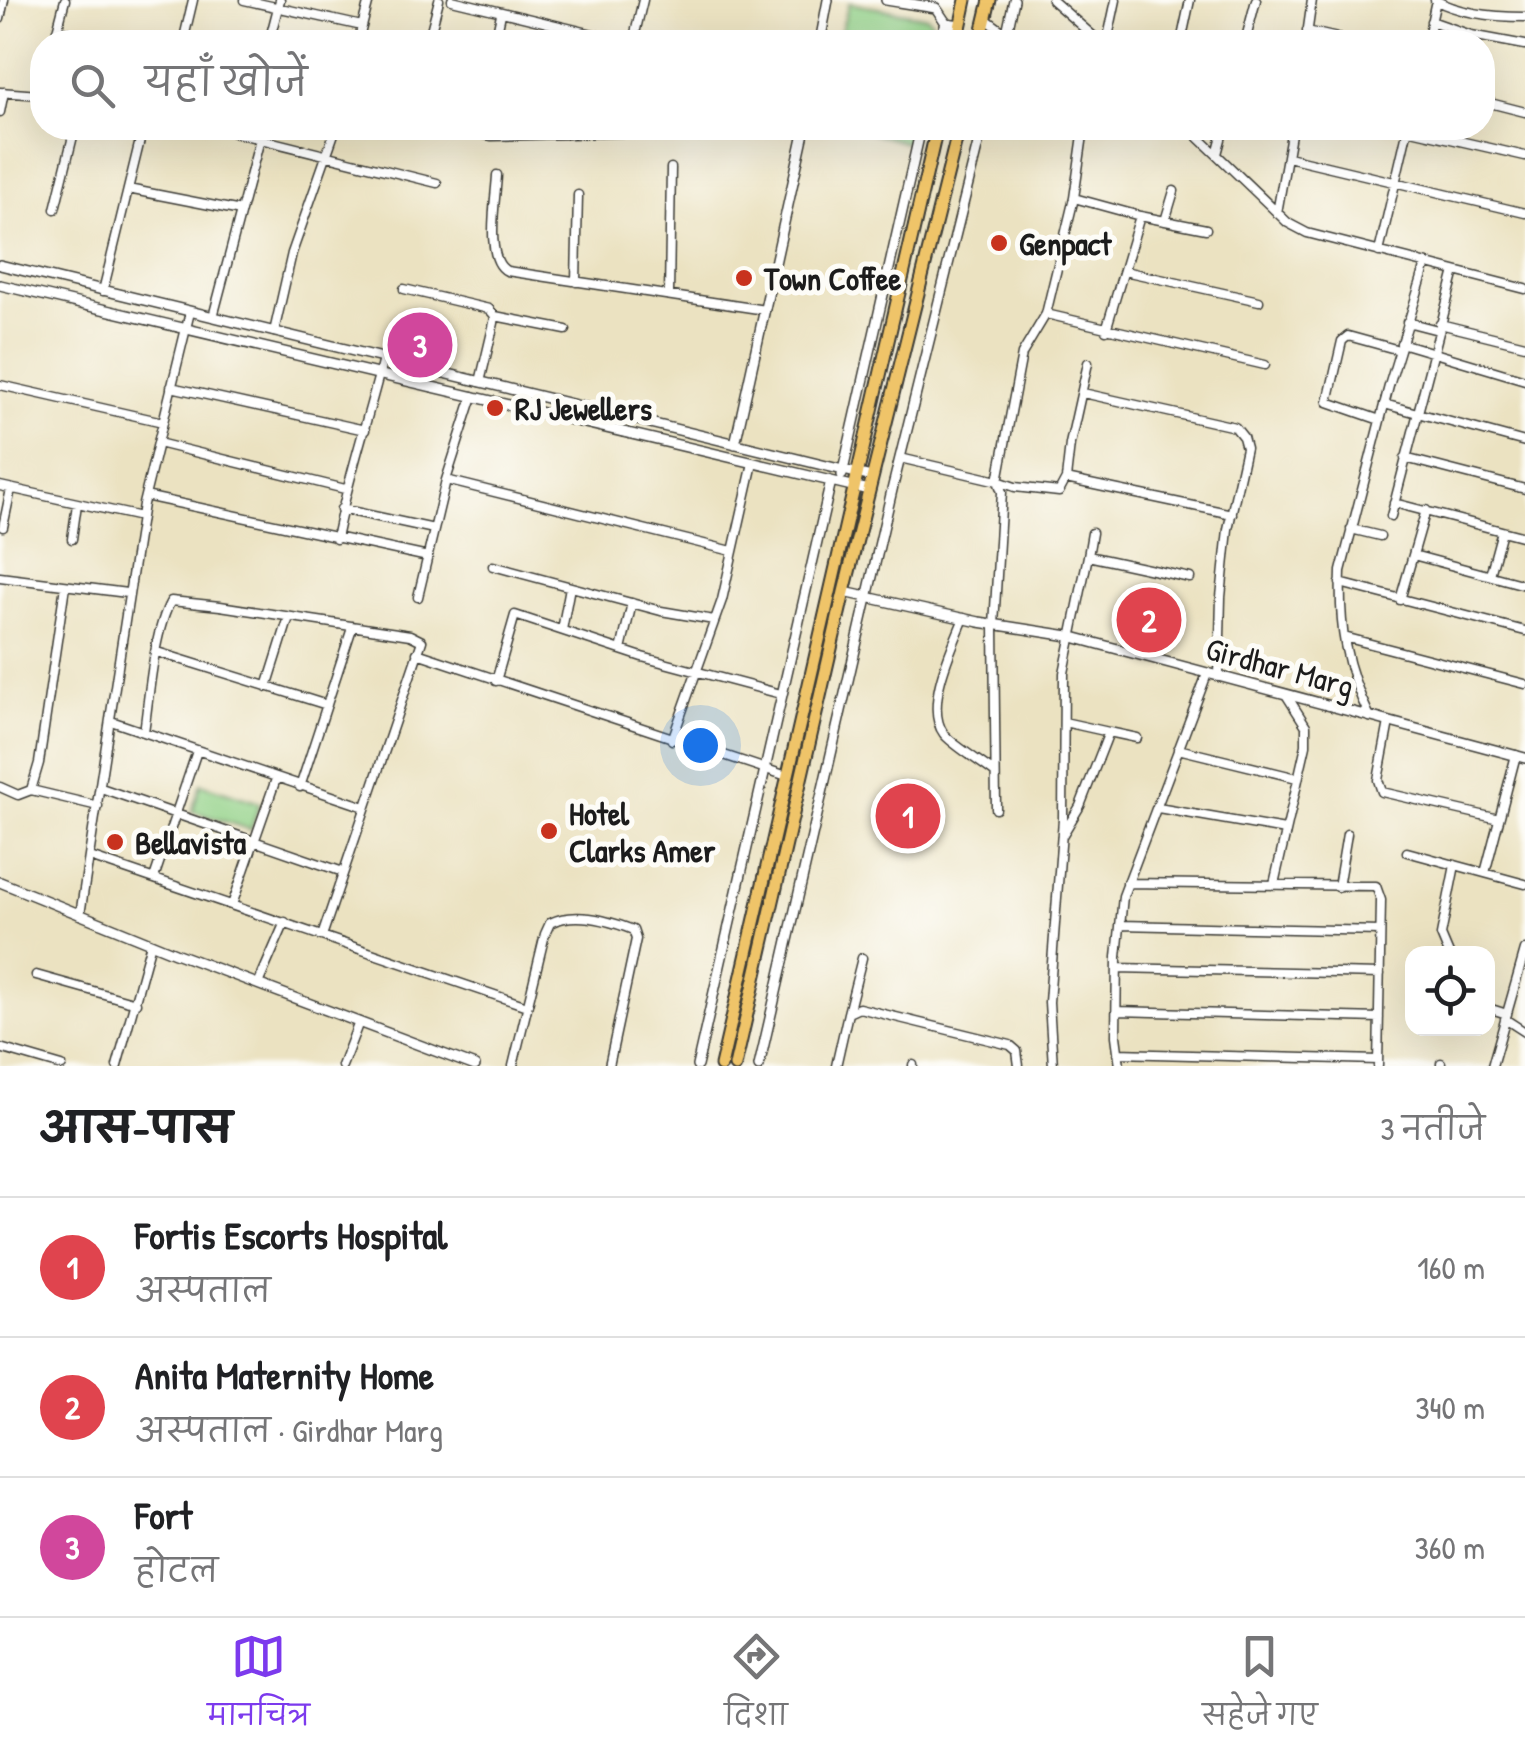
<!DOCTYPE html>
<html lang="hi">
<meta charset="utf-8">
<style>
body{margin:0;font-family:"Patrick Hand","Playpen Sans Deva",sans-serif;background:#f2f2f2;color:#202124}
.controls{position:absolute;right:30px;bottom:30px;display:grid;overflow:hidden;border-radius:20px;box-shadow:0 10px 40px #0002}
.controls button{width:90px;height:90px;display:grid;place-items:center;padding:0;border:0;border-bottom:2px solid #e0e0e0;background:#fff;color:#202124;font:50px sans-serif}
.you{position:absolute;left:700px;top:745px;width:35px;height:35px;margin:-25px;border:8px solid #fff;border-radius:50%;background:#1a73e8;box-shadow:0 0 0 15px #1a73e833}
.badge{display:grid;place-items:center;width:65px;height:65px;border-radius:50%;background:#7c3aed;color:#fff;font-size:32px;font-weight:700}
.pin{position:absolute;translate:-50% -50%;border:5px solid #fff;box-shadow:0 2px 10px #0006}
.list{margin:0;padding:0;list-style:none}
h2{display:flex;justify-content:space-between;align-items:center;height:130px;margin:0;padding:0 40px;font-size:42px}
h2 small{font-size:32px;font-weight:400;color:#757577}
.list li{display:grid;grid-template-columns:65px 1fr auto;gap:30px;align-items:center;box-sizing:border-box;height:140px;padding:0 40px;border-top:2px solid #e0e0e0}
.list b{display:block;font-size:38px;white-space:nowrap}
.list p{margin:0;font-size:32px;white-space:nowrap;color:#757577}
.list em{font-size:32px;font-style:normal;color:#757577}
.icon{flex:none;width:55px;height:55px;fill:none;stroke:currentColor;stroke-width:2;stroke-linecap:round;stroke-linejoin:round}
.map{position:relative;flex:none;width:1525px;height:1066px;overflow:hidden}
.search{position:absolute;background:#fff;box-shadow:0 10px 40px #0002;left:30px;right:30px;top:30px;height:110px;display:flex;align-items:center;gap:25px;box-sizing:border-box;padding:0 35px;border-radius:40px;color:#757577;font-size:38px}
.sheet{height:550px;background:#fff}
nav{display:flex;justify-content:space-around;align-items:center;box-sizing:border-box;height:140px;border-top:2px solid #e0e0e0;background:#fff;font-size:28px;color:#757577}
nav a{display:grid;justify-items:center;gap:5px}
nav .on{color:#7c3aed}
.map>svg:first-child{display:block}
.green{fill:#92d187;stroke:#577652;stroke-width:2.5}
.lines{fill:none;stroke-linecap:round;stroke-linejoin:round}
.minor-casing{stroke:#3b3a35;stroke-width:11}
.tertiary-casing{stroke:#3b3a35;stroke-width:12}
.primary-casing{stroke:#3b3a35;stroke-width:15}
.minor{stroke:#fff;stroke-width:8}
.tertiary{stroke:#fff;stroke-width:9}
.primary{stroke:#efc469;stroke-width:11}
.poi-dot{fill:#c8321e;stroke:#fdfcf7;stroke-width:4}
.labels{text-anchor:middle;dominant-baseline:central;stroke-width:10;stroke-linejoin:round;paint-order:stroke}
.poi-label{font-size:32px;font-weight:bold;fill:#1c1c1c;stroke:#fdfcf7;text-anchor:start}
.street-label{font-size:32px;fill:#1c1c1c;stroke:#fdfcf7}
</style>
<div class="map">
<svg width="1525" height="1066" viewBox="0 0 1525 1066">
<rect width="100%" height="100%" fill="#fdfcf7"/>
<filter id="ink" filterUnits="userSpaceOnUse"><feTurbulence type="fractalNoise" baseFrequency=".01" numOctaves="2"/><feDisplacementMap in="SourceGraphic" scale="20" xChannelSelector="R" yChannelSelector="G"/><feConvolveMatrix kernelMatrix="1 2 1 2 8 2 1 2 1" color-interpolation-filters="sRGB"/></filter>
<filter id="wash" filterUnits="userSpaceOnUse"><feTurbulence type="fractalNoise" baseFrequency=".0048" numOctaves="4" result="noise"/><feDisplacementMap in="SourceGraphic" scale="40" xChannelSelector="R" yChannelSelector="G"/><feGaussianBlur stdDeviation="2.25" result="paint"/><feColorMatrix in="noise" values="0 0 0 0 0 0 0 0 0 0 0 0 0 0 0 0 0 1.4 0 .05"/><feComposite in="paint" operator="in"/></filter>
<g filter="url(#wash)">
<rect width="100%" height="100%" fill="#ebe2c1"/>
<!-- green -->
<path class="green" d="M849,3L928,17L937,29L934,42H838Z
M854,128H914L910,144Z
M201,784L260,803L251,830L192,811Z"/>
</g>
<g filter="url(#ink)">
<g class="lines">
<defs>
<path id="minor" d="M244,0L362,26
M452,0L626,42
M1052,0L1100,42
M1435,0C1461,14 1496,17 1525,17
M0,19L4,0
M986,19L1017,42
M1431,21L1471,35L1525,45
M57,29L104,42
M1307,31L1355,42
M54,42L65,0
M183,42L193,0
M269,42L280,0
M358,42L369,0
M428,42L439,0
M495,42L501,14
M633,42L643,0
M1107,42L1116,0
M1181,42L1190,0
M1245,42L1256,0
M1306,42L1312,0
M1427,42L1436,0
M0,92L40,95
M1482,101L1525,112
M0,112L4,92
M216,128L437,183
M444,128L492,136L689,131L703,128
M1189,128L1288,223L1307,233L1525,289
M1407,129L1525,156
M1217,154L1224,128
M1288,157L1525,213
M497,175C496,199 484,260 507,271L765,310
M128,189L241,211
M1074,198L1140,216L1206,229
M55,209L75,128
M1277,213L1292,128
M1165,221L1174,191
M1379,252L1408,128
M1124,271L1259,301
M576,282L578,195
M404,289L489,309L495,316L494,323L480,382
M103,291L143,128
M669,294L671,168
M1046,314L1265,365
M495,316L566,330
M213,317L260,139
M1407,322L1438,330
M1440,324L1525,345
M1106,330L1140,216
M274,332L292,253L336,128
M1401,343L1525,380
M0,385L163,422
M171,387L365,430
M1083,393L1235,427L1243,437L1246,448L1228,529L1221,597L1219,677
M1384,404L1525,442
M1380,420L1328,402L1342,341L1348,336L1399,350
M158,443L345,489
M900,458L998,481L1022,354L1046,314L1074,198L1084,128
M1405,458L1525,489
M1066,479L1232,514
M446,480L732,551
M998,481L1015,487L1059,492L1066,479L1070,444L1088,363
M0,486L141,517
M145,496L428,557
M1394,503L1525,537
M341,509L434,529
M1391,516L1455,271
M3,527L11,489
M1351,529L1380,536
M72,539L77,504
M336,539C348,478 368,419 383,359
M1413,555L1525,585
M1088,556L1092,533
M493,566L661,611L714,620
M1490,575L1502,531
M0,577L127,593
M1340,583L1525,631
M418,597L446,480L473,396
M1400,600L1426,510
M964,618C953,646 923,706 944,734C950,743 984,764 995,773
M562,630L570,587
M1344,637L1525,684
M621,650L632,603
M157,652L327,705
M417,653L787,776
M496,681L515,615L642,657L781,694
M267,687L289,617
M1370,717C1345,666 1339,628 1341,571L1389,386L1426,264
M111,721L365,807
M1389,722L1378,780L1382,792L1499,819
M144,732C149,697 154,630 171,601L220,606L410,635L422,641L322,936
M1109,732L1137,738
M672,740L722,600L753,463
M1178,749L1297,778
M0,787L18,795L31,790L39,763L65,586
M300,787L352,628
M101,788L343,872
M31,790L98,806
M1158,808L1285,830
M996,809L994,625L1002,492L998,481
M1062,836L1080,806L1109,732L1064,722
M1407,852L1525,884
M90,857L527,1006
M1485,873L1516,755
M154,878L197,751
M1127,883L1376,886L1381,900L1378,1066
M1274,884L1306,745V726L1287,696
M1338,887L1347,834
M232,905L276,779
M80,915L143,504L190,312
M1120,925L1380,931
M1449,954L1441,935L1455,865
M1117,968L1380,974
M36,975L136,1003
M258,984L285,922
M1488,1008L1507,1014
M1117,1011L1379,1018
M848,1013L862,958
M1505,1019L1525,1032
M0,1048L62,1066
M1118,1053L1378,1060
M1441,1063V1066
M117,1066L151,943
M342,1066L359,1022
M513,1066L545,934L550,923C574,911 608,920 633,930L636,939L609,1066
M836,1066L848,1013L859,1008L1010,1045L1017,1051L1019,1066
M913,1066V1065
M1053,1066L1049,1002L1063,819L1064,673L1088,556L1190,578
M1120,1066L1116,1036L1117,957L1123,896L1207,674
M1492,1066L1525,950"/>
<path id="tertiary" d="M886,0L936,8L946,23L961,25
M820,42L828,0
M939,42L946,23
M1005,42L1014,0
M0,265L872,477
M0,285L869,490
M735,444L805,128
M842,475L921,128
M844,592L979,622L1069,636L1525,758
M0,882L175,953L475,1066
M697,1066L831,481
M759,1066L892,490L982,128"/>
<path id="primary" d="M957,42L966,0
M980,42L990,0
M721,1066L937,128
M735,1066L844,592L959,128"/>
</defs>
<!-- minor casing -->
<use href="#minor" class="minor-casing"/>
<!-- tertiary casing -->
<use href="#tertiary" class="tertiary-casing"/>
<!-- primary casing -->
<use href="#primary" class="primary-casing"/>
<!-- minor -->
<use href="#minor" class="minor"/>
<!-- tertiary -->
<use href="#tertiary" class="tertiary"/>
<!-- primary -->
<use href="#primary" class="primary"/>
</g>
</g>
<!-- markers -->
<g class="poi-dot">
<circle cx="999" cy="243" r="10"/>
<circle cx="744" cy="278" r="10"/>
<circle cx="495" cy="408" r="10"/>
<circle cx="549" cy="831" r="10"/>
<circle cx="115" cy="842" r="10"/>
</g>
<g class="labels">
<!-- poi labels -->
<g class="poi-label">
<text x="1019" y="243">Genpact</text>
<text x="764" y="278">Town Coffee</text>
<text x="515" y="408">RJ Jewellers</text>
<text x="569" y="813">Hotel<tspan x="569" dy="37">Clarks Amer</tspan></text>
<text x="135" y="842">Bellavista</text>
</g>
<!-- street labels -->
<g class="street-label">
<text transform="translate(1280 667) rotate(15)">Girdhar Marg</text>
</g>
</g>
</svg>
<div class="controls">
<button><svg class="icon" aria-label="locate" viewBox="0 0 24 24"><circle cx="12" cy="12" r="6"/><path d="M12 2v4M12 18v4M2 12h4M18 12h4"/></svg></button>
</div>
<div class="you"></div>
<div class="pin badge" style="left:908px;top:816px;background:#e0444e">1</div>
<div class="pin badge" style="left:1149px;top:620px;background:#e0444e">2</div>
<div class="pin badge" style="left:420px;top:345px;background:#d1479c">3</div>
<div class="search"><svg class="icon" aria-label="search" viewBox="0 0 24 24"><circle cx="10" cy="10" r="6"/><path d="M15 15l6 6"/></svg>यहाँ खोजें</div>
</div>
<section class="sheet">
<h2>आस-पास<small>3 नतीजे</small></h2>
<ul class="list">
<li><span class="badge" style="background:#e0444e">1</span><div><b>Fortis Escorts Hospital</b><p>अस्पताल</p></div><em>160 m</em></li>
<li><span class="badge" style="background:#e0444e">2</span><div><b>Anita Maternity Home</b><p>अस्पताल · Girdhar Marg</p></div><em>340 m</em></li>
<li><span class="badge" style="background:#d1479c">3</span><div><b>Fort</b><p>होटल</p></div><em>360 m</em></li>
</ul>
</section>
<nav>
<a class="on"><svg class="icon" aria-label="map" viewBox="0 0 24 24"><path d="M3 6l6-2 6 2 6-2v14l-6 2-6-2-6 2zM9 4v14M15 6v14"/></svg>मानचित्र</a>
<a><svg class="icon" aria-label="directions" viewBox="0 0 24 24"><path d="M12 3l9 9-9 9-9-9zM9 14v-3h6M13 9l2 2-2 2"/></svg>दिशा</a>
<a><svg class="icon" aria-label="saved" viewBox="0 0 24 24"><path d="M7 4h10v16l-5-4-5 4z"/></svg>सहेजे गए</a>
</nav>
